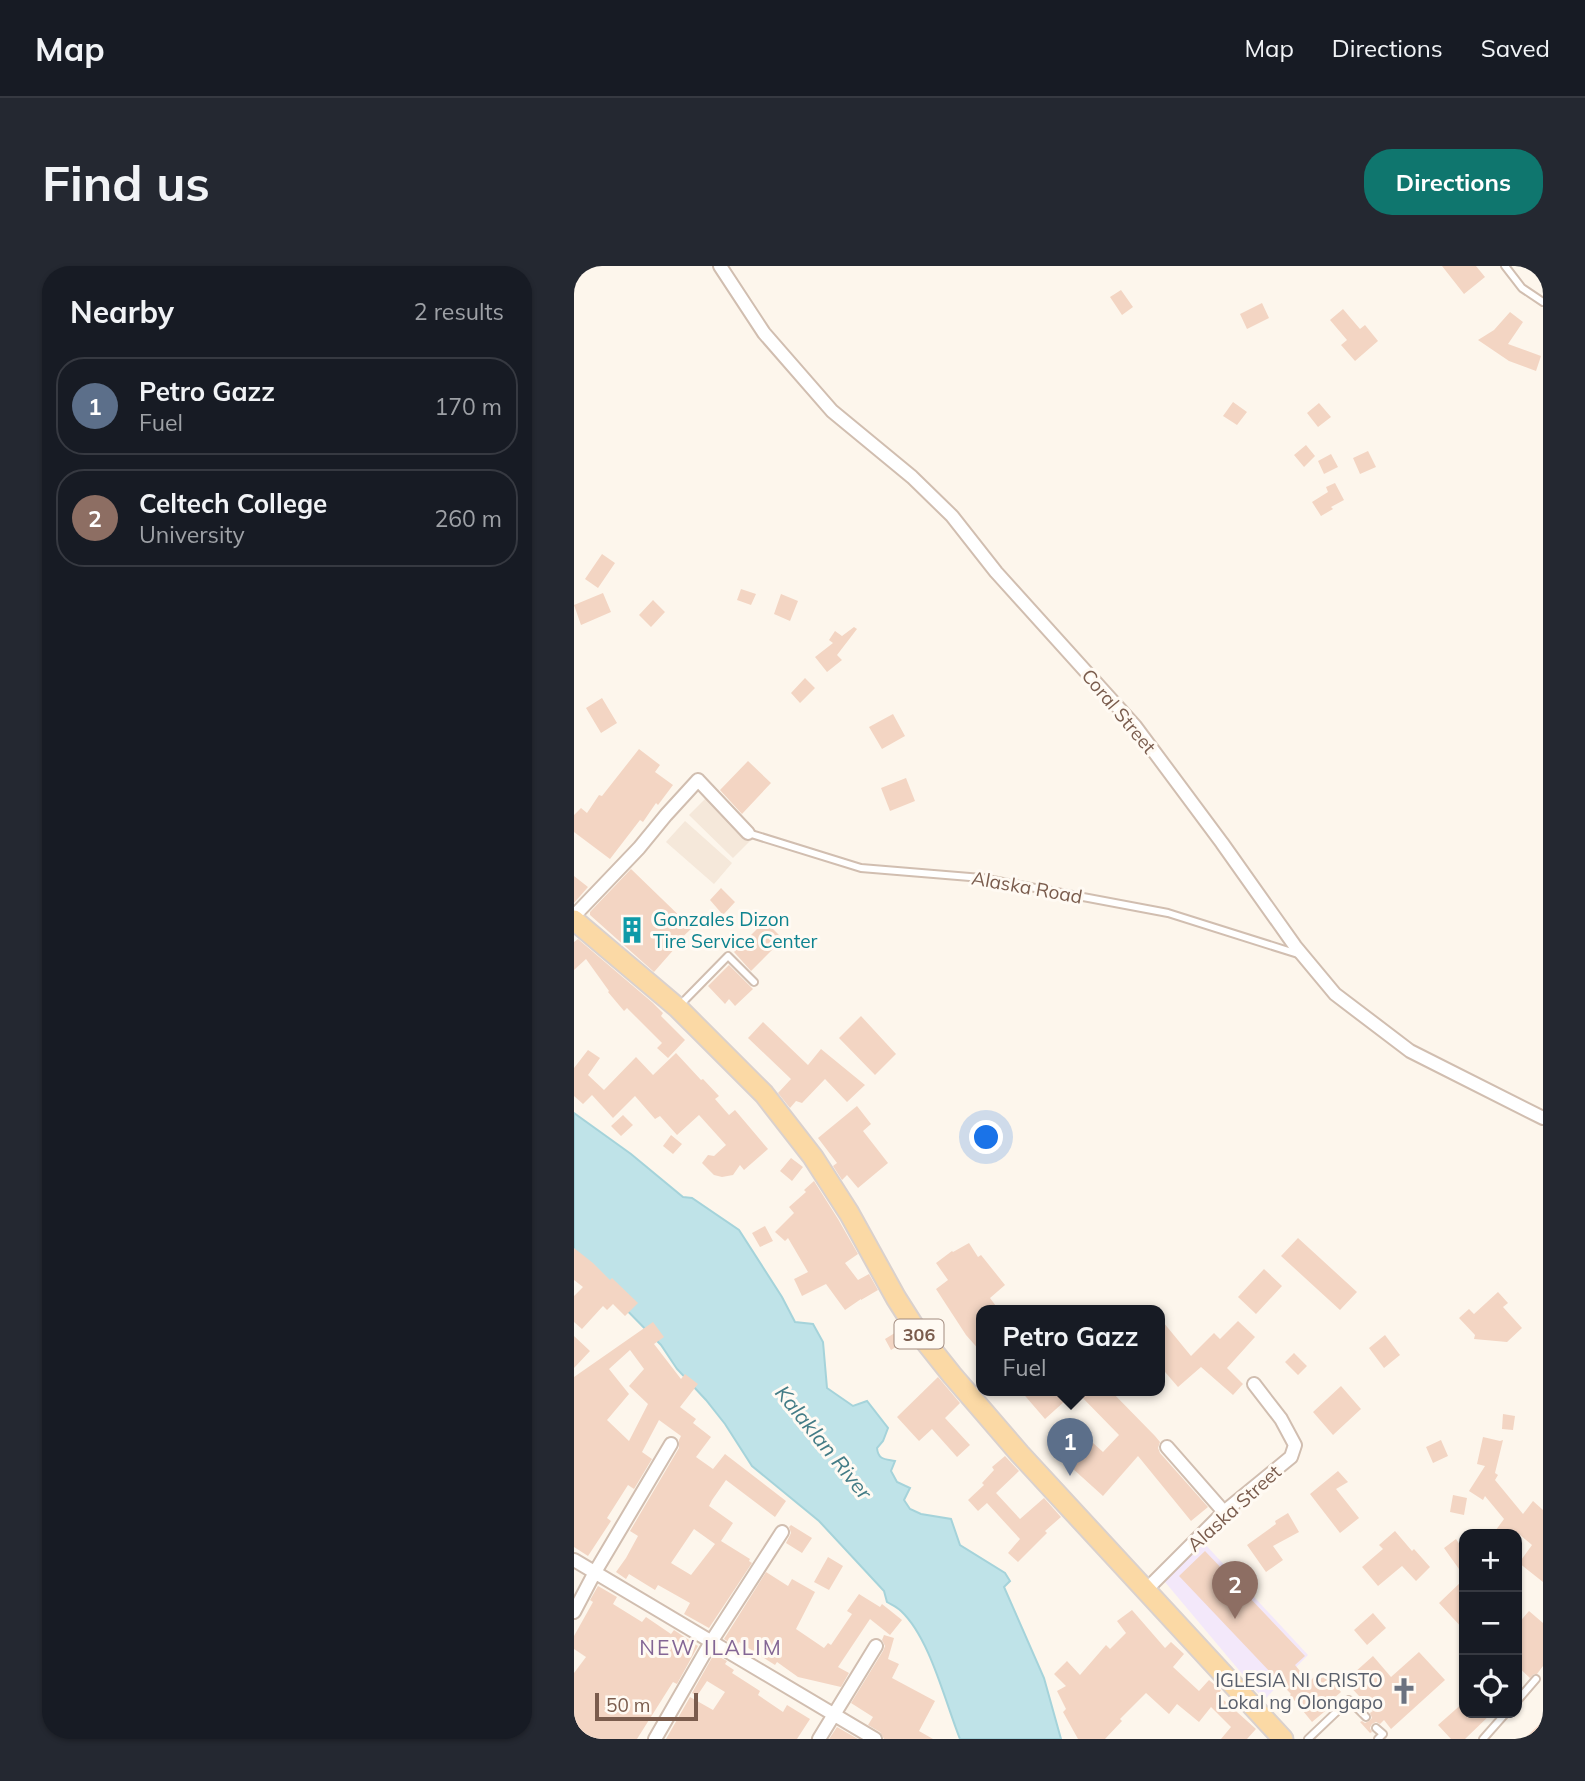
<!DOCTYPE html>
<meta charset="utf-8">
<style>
body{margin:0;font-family:Mulish,sans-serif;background:#242831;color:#f1f3f6}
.controls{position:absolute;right:21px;bottom:21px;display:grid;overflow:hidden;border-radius:14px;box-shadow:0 2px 5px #0004}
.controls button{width:63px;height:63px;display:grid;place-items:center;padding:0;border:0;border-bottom:2px solid #363941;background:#171b24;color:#f1f3f6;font:35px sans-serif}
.scale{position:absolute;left:21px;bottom:18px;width:103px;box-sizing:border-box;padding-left:7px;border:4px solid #7a5c4d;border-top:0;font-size:19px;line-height:24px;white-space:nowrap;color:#7a5c4d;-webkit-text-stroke:5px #fffaf3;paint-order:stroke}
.you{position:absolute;left:413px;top:872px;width:24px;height:24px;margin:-18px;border:5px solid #fff;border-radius:50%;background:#1a73e8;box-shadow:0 0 0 10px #1a73e833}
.badge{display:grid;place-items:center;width:46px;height:46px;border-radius:50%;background:#0f766e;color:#fff;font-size:23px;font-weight:700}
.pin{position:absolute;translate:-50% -58px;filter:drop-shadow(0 2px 4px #0008)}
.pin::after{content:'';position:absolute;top:37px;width:24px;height:21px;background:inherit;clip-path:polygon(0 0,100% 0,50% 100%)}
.popup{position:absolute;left:402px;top:1039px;width:189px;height:91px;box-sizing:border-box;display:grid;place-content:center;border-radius:14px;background:#171b24;filter:drop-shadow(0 2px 5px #0005);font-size:23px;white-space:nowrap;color:#9ea1a6}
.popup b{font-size:26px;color:#f1f3f6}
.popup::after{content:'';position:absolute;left:50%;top:100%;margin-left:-14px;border:14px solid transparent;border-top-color:#171b24}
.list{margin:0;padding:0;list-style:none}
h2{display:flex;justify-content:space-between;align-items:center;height:91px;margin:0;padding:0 28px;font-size:30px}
h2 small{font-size:23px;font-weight:400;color:#9ea1a6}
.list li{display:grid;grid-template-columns:46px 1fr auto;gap:21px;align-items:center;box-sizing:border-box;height:98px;margin:0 14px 14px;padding:0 14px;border:2px solid #363941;border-radius:28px}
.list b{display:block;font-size:26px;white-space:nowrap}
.list p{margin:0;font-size:23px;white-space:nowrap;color:#9ea1a6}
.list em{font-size:23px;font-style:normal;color:#9ea1a6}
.icon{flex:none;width:38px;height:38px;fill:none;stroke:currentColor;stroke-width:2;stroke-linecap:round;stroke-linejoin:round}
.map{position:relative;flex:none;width:969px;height:1473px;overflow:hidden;border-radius:28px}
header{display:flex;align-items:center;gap:42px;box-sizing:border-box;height:98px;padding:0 35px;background:#171b24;border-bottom:2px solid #363941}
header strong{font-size:33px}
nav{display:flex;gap:38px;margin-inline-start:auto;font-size:24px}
.intro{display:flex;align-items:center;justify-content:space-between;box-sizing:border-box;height:168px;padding:0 42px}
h1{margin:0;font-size:49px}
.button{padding:18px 32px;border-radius:28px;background:#0f766e;color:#fff;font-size:24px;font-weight:700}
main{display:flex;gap:42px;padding:0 42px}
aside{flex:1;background:#171b24;border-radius:28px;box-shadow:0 2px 5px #0004}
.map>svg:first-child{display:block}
.residential{fill:#f5e8da}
.education{fill:#f3e8fa}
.water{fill:#bfe3e8;stroke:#a5d3da;stroke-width:2}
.building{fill:#f3d5c3;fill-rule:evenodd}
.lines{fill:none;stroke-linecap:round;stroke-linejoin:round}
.service-casing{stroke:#d1beb0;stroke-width:10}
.minor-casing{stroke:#d1beb0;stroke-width:16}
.primary-casing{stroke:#dad1cd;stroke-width:23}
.service{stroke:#fff;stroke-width:6}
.minor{stroke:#fff;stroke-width:12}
.primary{stroke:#fbd9a5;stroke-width:19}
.labels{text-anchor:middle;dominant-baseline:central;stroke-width:6;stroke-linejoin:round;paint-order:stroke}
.shield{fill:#fffaf3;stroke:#a28b7f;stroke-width:2}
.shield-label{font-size:18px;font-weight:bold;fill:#7a5c4d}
.street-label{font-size:19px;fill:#7a5c4d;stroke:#fffaf3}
.culture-label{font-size:19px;fill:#0d838f;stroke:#fffaf3;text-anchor:start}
.worship-label{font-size:19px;fill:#5b616d;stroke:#fffaf3;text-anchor:end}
.water-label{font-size:21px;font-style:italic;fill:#437c86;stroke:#fffaf3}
.neighbourhood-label{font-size:21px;letter-spacing:2px;fill:#846695;stroke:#fffaf3}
</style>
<header>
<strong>Map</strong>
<nav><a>Map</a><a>Directions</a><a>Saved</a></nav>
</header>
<div class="intro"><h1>Find us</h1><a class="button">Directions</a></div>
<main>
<aside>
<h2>Nearby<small>2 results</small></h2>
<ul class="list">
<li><span class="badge" style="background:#5c6f8a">1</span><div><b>Petro Gazz</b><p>Fuel</p></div><em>170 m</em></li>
<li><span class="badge" style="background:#8d6e63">2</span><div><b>Celtech College</b><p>University</p></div><em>260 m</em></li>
</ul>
</aside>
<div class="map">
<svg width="969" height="1473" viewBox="0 0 969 1473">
<rect width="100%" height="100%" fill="#fdf6ec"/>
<!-- residential -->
<path class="residential" d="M132,532L176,575L159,592L115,549Z
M111,555L158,597L140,618L92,576Z"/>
<!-- education -->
<path class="education" d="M629,1276L734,1389L690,1434L591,1316Z"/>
<!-- water -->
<path class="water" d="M0,847L57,888L109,931L118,932L165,964L208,1031L221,1056L239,1058L249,1076L253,1122L279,1140L293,1135L314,1162L309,1175L303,1182C304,1194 311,1193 321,1195L317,1205L323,1216L336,1222L330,1234L336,1243L347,1248L377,1253L386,1279L431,1307L436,1315L430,1321L470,1412L487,1473H386C371,1436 356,1372 327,1345C323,1341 318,1339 313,1336L310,1325L245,1255L178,1200L151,1158L132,1134L103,1103L87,1079L32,1023L0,1000Z"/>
<!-- building -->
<path class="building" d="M868,0H902L911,11L890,28Z
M547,24L559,41L548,49L536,31Z
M688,37L695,52L673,63L666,48Z
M769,43L786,63L791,59L804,75L781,95L767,79L773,74L756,54Z
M936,46L949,56L934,78L967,90L962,105L935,95L904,74L920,64Z
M659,136L673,146L663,159L649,150Z
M745,137L757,151L744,161L733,147Z
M732,179L741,190L730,201L720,189Z
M794,185L802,201L786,208L779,192Z
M757,188L764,201L750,208L744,195Z
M761,217L770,234L757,241L759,243L747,250L738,236L754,226L752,221Z
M28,288L41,297L24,322L11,313Z
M167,323L182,328L177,339L163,334Z
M29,327L37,346L7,359L0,339Z
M207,328L224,335L216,355L200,348Z
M79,334L91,346L77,361L65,349Z
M280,361L283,363L263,389L268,394L253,406L241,391L259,377L255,374L261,365L268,370Z
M231,412L241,422L226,437L217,427Z
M28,432L43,457L27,467L12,442Z
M319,448L331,470L308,483L295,461Z
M65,483L86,499L81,506L99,519L84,539L82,537L69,556L66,554L36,593L0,566V549L7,542L13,547L25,529L28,530Z
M174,495L197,517L168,548L146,524Z
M332,512L341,535L316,545L307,522Z
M57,603L118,662L100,679L102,681L80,706L16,649V646Z
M0,610L14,621L0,637Z
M147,622L161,636L149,649L136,634Z
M191,655L209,673L177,705L160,686Z
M4,673L79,737L89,747L87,750L111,774L94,792L83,782L88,777L53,742L50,745L34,726L35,725L12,693L0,704V676Z
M155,699L179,723L161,740L155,733L151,738L134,720Z
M287,750L322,788L301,809L265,772Z
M189,756L234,799L247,783L291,819L273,836L251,813L228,837L222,835L216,842L204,827L217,813L174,772Z
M14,784L26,792L14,809L30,824L62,791L79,809L102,787L127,814L129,813L145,830L141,833L155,849L161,844L194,883L170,904L166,899L159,909L148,911L140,909L128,897L134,889L140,890L152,879L125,849L103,869L86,850L81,853L61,830L39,852L18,829L9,838L0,830V802Z
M283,840L297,858L289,865L314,897L284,922L273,909L268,914L259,900L263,897L244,872Z
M49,849L59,859L47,870L37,860Z
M97,869L108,878L99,888L89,880Z
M217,892L229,901L218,915L206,905Z
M240,915L264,953L284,988L271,997L284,1014L295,1008L304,1024L287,1034V1033L271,1044L252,1018L228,1030L220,1013L234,1006L214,972L211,975L201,966L220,947L215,941L232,926L230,924Z
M191,960L199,975L186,981L178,967Z
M724,972L783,1026L766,1044L707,990Z
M395,977L404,991L407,989L431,1019L416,1032L425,1044H407V1086L392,1069L362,1023L374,1014L362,997L378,985L379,986Z
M0,982L19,997L36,1014L38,1012L64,1037L51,1050L39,1038L33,1044L29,1040L8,1063L0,1056V1030L9,1021L0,1014Z
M690,1003L708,1020L682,1048L664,1031Z
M924,1026L934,1037L929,1041L948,1062L933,1076L900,1073L901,1069L885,1052L895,1043L900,1048Z
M585,1051L617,1090L640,1067L646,1073L664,1055L681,1071L653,1102L669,1118L659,1129L627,1101L604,1121L585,1099Z
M79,1056L90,1071L80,1078L107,1113L111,1108L124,1118L106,1141L122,1153L119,1157L137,1171L122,1191L139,1203L151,1188L212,1235L201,1251L152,1214L138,1234L135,1240L159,1257L147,1275L176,1293L175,1295L178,1297L135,1362L110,1348L116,1337L84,1319L81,1324L55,1308L52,1313L42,1306L52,1292L64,1270L56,1265L105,1182V1174L107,1170L85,1154L68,1186L78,1193L60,1223L54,1219L33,1252L37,1255L14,1290L0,1281V1111ZM56,1084L70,1103L55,1120L74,1138L55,1175L33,1154L55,1128L35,1103ZM120,1263L141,1278L117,1309L97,1297Z
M324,1065L330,1076L317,1084L311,1073Z
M811,1069L826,1089L810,1102L795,1082Z
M0,1070L16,1085L0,1102Z
M720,1087L733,1100L724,1109L711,1096Z
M364,1111L386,1137L371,1152L396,1179L383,1191L358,1163L345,1175L323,1151Z
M767,1120L787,1143L759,1169L739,1146Z
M446,1124H536L581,1170L586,1176L584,1182L586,1187L634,1241L617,1255L564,1190L529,1230L477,1183L499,1159L529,1186L545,1169L502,1125L471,1153Z
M929,1148L941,1150L939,1164L928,1163Z
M909,1171L926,1175L929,1174L921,1207L924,1209L921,1214L949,1248L959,1235L969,1244V1316L945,1297L958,1279L945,1268H919L930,1253L911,1230L909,1234L895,1225L911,1200L903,1198Z
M867,1174L874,1190L859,1197L852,1181Z
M431,1190L445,1205L422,1227L446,1253L470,1232L487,1251L471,1265L473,1267L444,1296L434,1287L446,1273L413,1237L404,1245L394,1234L410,1219L408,1217L420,1204L418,1201Z
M764,1205L774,1216L762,1223L785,1252L766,1267L736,1228Z
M879,1229L893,1232L890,1249L876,1246Z
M714,1247L725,1266L699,1280L709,1294L692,1306L673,1279L702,1258L701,1255Z
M217,1259L238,1272L228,1287L212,1277L217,1267L215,1261Z
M821,1265L838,1285L840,1283L856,1301L842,1315L828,1300L804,1320L788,1301L809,1283L805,1279Z
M882,1273L890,1285V1310L870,1282Z
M631,1285L731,1390L721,1399L735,1416L747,1404L767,1426L753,1438L756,1441L738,1456L716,1429L717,1428L605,1310Z
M254,1291L269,1300L255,1324L240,1316Z
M192,1306L214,1320L218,1313L241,1326L222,1363L250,1382L254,1377L257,1379L278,1348L273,1345L285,1328L306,1341L308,1338L328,1354L316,1369L296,1353L264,1401L275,1407L267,1421L224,1411L203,1396L201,1399L165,1376L163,1381L150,1373Z
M890,1313V1364L865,1337Z
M24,1320L43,1331L39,1338L68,1356L72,1351L97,1368L100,1364L124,1380L103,1418L99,1416L63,1473H17L0,1462V1407L12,1391L0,1383V1370L19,1336L16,1334Z
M558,1344L591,1382L597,1376L610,1388L599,1401L625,1425L635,1414L647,1424L644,1429L682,1463L673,1473H647L657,1461L637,1441L625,1456L603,1438L595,1448L572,1427L546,1453L548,1455L531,1473H504L489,1446L492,1443L483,1425L492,1420L480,1408L493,1395L506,1409L532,1379L536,1383L552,1367L543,1355Z
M955,1345L969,1357V1400L963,1408H960L956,1412L943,1400V1359Z
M799,1347L812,1362L793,1379L780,1364Z
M310,1369L320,1372L314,1393L325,1398L318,1412L361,1435L345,1465L359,1473H310L306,1466L294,1459L299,1451L277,1437L309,1385L311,1380L308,1374Z
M845,1386L871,1414L817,1463L810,1454L806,1458L802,1456L798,1458L796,1462L798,1466L796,1467L786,1456L788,1455L791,1457L795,1455L798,1452L796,1447L799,1445L771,1415L799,1390L817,1411Z
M140,1388L153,1395L151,1398L160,1404L158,1407L186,1425L184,1429L209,1446L213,1439L236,1453L223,1473H92L116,1431L139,1444L151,1426L133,1415L123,1430L118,1427Z
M890,1436V1447H918L891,1473H877L864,1459Z
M969,1455V1473H950Z
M263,1461L284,1473H255Z"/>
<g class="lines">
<defs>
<path id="service" d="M931,0L948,22L969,36
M174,567L287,602L408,612L594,647L724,688
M105,740L154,690L180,716
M943,1435L962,1413
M802,1462L809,1468L804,1473
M734,1473L775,1434L792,1451
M909,1473L932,1447"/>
<path id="minor" d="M146,0L190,67L258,145L338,211L378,250L422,306L561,460L648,577L721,680L761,728L836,785L969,852
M0,650L65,582L92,549L124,514L174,567
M593,1181L650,1246
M0,1294L301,1473
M571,1325L650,1246L717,1191L721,1179L707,1153L680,1118
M0,1346L21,1306L97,1178
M81,1473L137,1376L208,1266
M245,1473L302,1380"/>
<path id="primary" d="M0,654L104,742L190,828L239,891L275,947L322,1032L343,1065L378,1109L446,1188L709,1473"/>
</defs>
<!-- service casing -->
<use href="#service" class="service-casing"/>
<!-- minor casing -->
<use href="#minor" class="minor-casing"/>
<!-- primary casing -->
<use href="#primary" class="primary-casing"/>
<!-- service -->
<use href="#service" class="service"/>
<!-- minor -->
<use href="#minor" class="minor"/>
<!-- primary -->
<use href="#primary" class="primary"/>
</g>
<!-- icons -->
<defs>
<symbol id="building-bare" viewBox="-9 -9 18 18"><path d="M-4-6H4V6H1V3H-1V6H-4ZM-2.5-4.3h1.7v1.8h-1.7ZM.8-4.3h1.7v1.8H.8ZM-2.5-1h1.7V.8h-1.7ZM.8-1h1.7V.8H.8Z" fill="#0f9aa8" stroke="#fffaf3" stroke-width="2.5" paint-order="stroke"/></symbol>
<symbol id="church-bare" viewBox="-9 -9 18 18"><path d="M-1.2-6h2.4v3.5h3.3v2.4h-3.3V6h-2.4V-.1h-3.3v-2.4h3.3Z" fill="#6b7280" stroke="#fffaf3" stroke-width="2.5" paint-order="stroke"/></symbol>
</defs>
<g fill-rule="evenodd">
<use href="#building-bare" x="39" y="645" width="38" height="38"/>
<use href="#church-bare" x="811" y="1406" width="38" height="38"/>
</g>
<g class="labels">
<!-- shield labels -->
<rect class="shield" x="320.5" y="1053.5" width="49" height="29" rx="5"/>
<g class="shield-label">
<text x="345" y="1068">306</text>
</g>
<!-- street labels -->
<g class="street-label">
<text transform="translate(545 445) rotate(50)">Coral Street</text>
<text transform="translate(453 621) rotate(10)">Alaska Road</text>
<text transform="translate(660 1242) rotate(-42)">Alaska Street</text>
</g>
<!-- culture labels -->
<g class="culture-label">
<text x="79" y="653">Gonzales Dizon<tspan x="79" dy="22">Tire Service Center</tspan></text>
</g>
<!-- worship labels -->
<g class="worship-label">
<text x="809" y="1414">IGLESIA NI CRISTO<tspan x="809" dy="22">Lokal ng Olongapo</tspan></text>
</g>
<!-- water labels -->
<g class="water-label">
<text transform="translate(250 1176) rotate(51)">Kalaklan River</text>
</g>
<!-- neighbourhood labels -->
<g class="neighbourhood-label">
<text x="137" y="1381">NEW ILALIM</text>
</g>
</g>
</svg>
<div class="controls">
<button>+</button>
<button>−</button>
<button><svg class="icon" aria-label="locate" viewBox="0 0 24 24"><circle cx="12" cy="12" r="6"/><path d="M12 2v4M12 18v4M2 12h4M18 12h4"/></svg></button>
</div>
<div class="scale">50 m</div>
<div class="you"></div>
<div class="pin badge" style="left:496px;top:1210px;background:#5c6f8a">1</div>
<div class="popup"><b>Petro Gazz</b>Fuel</div>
<div class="pin badge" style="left:661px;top:1353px;background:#8d6e63">2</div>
</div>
</main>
